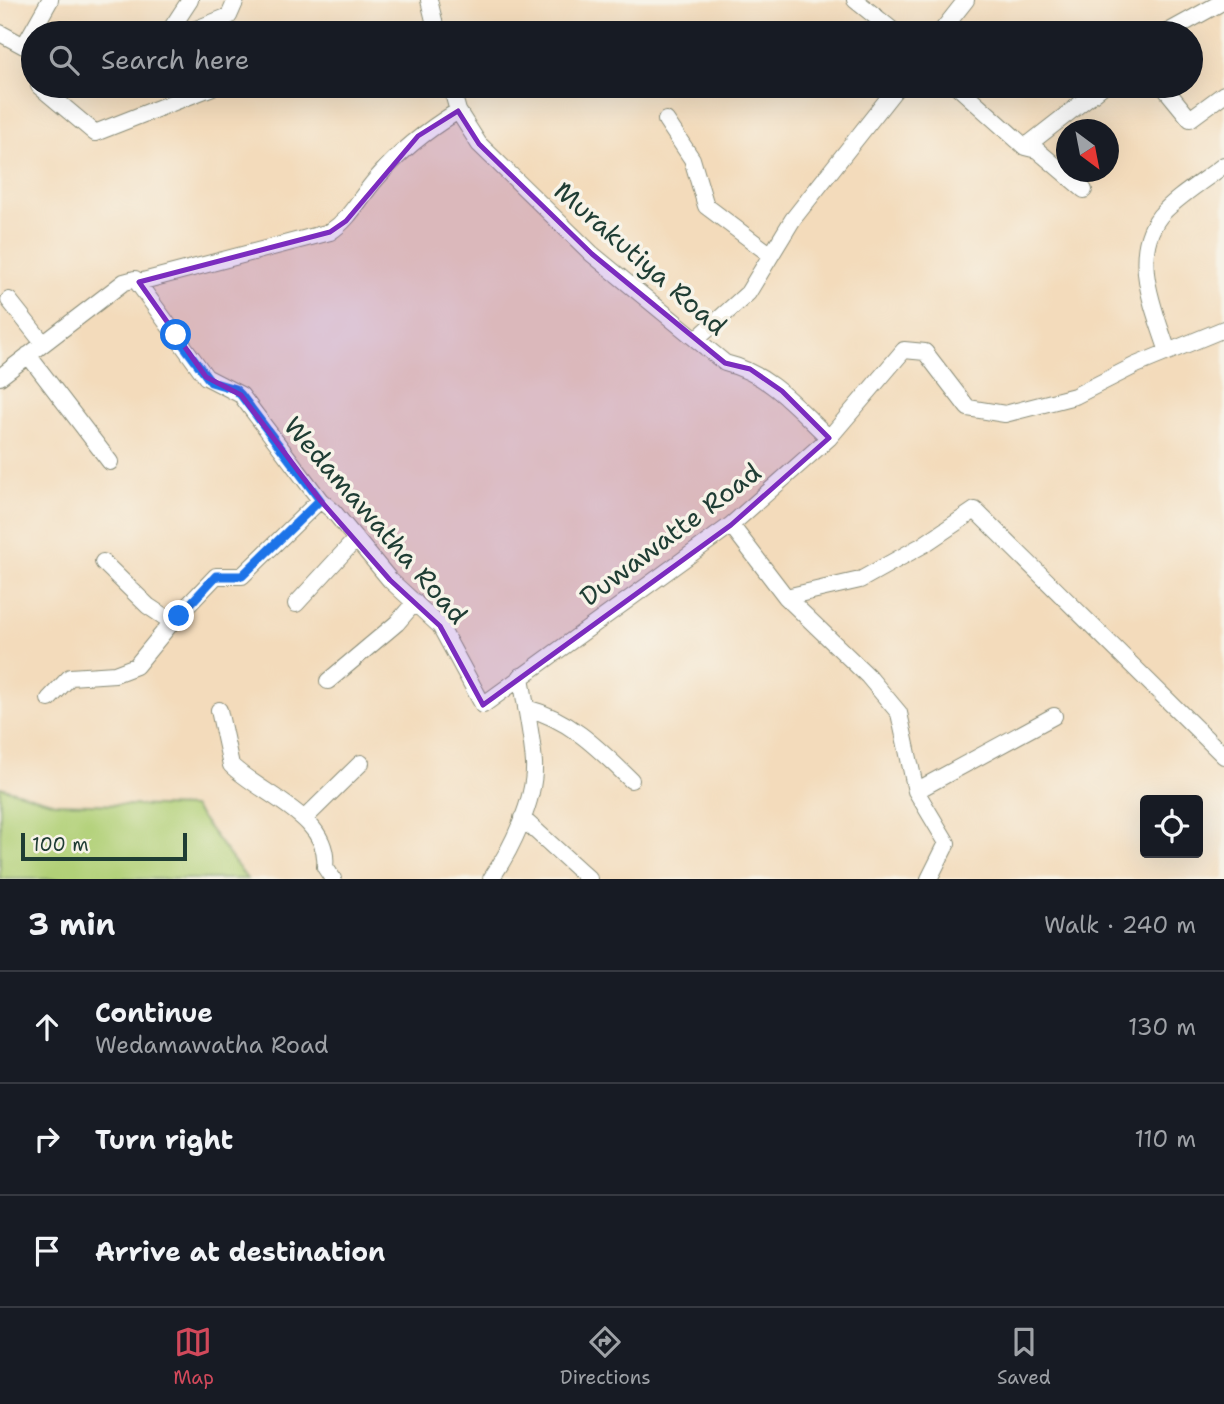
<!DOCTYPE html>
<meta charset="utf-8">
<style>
body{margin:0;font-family:"Shantell Sans",sans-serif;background:#20242c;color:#f1f3f6}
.controls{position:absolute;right:21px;bottom:21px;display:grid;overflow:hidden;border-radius:7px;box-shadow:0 7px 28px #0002}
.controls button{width:63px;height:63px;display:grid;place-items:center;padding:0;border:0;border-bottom:2px solid #363941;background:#171b24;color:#f1f3f6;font:35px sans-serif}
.compass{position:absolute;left:1056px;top:119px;width:63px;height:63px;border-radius:50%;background:#171b24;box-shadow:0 7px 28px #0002;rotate:148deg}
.scale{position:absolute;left:21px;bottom:18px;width:166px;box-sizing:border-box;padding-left:7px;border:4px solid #1f3d34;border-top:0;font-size:19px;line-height:24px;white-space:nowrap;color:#1f3d34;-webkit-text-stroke:5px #f7f3e8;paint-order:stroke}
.stop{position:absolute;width:21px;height:21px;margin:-16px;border:5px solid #1a73e8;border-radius:50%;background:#fff}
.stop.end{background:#1a73e8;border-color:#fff;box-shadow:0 2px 7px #0008}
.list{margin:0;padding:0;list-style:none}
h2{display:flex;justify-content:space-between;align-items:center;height:91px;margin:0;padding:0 28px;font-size:30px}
h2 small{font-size:23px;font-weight:400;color:#9ea1a6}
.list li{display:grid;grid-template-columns:46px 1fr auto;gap:21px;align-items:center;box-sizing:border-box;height:112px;padding:0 28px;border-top:2px solid #363941}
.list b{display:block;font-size:26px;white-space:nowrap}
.list p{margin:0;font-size:23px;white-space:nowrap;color:#9ea1a6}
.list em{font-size:23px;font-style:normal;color:#9ea1a6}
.icon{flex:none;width:38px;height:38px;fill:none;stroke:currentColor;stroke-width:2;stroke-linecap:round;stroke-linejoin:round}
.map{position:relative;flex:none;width:1224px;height:879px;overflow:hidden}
.search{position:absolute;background:#171b24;box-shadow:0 7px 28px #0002;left:21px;right:21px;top:21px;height:77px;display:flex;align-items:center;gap:18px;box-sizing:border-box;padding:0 24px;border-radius:38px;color:#9ea1a6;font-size:26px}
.sheet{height:427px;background:#171b24}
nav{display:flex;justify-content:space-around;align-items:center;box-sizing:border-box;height:98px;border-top:2px solid #363941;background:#171b24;font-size:19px;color:#9ea1a6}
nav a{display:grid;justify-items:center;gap:4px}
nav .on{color:#d1495b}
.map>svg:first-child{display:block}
.green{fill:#b1d077;stroke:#688656;stroke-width:2}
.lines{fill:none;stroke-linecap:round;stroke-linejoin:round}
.minor-casing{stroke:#898c78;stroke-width:18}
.minor{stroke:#fff;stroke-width:16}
.route{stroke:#1a73e8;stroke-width:9}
.marked{fill:#7b2cbf;fill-opacity:0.2;stroke:#7b2cbf;stroke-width:5;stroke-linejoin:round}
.labels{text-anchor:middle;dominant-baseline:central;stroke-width:7;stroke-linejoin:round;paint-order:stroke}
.street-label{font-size:26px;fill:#1f3d34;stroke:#f7f3e8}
</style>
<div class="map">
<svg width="1224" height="879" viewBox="0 0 1224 879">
<rect width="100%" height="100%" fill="#f7f3e8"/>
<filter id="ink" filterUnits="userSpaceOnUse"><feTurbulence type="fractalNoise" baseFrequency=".0143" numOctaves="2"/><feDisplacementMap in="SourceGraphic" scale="14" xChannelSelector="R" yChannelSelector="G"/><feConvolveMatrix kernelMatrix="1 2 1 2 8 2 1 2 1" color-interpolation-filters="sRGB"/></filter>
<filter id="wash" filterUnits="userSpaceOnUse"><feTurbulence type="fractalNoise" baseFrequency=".00686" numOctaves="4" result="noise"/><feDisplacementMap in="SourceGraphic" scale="28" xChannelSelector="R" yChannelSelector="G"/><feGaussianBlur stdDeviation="1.57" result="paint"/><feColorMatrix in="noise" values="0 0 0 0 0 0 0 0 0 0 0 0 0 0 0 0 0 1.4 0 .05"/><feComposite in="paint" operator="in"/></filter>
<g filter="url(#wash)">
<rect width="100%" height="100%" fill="#f3dbbb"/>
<!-- green -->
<path class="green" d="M0,787L55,803L193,807L247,879H0Z"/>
</g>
<g filter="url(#ink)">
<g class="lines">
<defs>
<path id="minor" d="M429,0L437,33
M855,0L896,33
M0,33L24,46L50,0
M174,33L169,32L190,0
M186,33L229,16L236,0
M940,33L966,0
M1166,33L1224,1
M39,86L95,133L215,86
M451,86L458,111L479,144L592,254L725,363C770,374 796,407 829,438
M957,86L1025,147L1037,150L1084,190
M1163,86L1190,119L1224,94
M666,120L692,159L706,206L771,255
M1025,147L1103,86
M139,282L330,232C351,218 360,197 377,178C401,150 427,130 458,111
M9,300L43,343
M698,338L748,293L793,219L898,86
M1168,352C1155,311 1129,256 1160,216C1176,197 1204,181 1224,165
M28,355L110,462
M0,377L124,282L135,279L206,377L241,395L320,500L333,511L390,580L440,626L483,705L731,525L829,438L904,350L925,352L968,408L1005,414L1075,396L1136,365L1224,329
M731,525L786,597L868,676L899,713L916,791L947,843L929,879
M103,562L148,606L172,622
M786,597L860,580L923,545L975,510L1224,756
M296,604L355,540
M328,681L397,623L415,602
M49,699L70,677L115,674L136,666L172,622L216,576H242L320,500
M526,708C570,719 599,749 631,780
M219,710L231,765C261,795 331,817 325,867L333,879
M916,791L1054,716
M522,818L589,879
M304,819L361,763
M491,879C511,850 536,799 534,763C532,734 525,705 521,676"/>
</defs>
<!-- minor casing -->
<use href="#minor" class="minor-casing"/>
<!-- minor -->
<use href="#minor" class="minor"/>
</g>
</g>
<g class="lines" filter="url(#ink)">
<!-- route -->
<path class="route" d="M176,335L211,382L235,389L241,395L320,500L242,576H216L179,616"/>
</g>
<!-- marked area -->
<path class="marked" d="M458,111L479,144L592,254L725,363L750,369L782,391L829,438L731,525L483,705L440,626L390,580L320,500L241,395L206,377L139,282L330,232L346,221L418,136Z"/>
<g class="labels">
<!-- street labels -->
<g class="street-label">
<text transform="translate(641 258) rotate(41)">Murakutiya Road</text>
<text transform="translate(376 520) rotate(49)">Wedamawatha Road</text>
<text transform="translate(670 534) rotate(-37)">Duwawatte Road</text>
</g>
</g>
</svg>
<div class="controls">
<button><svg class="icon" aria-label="locate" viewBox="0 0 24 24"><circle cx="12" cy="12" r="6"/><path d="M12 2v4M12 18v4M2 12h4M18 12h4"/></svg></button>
</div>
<svg class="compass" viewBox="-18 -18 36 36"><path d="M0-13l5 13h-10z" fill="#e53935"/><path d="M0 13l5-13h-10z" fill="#9ea1a6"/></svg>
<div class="scale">100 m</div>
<div class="stop" style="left:176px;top:335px"></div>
<div class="stop end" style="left:179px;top:616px"></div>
<div class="search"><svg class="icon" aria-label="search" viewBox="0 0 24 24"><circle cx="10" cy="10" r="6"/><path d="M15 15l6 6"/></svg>Search here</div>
</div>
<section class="sheet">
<h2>3 min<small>Walk · 240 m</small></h2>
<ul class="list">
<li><svg class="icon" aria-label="ahead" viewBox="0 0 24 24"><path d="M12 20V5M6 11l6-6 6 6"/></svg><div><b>Continue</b><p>Wedamawatha Road</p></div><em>130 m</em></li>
<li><svg class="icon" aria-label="right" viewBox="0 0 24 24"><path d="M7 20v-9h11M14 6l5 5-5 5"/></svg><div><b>Turn right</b></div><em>110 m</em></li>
<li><svg class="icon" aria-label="arrive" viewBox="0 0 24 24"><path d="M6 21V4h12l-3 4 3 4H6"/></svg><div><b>Arrive at destination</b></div></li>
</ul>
</section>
<nav>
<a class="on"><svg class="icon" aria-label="map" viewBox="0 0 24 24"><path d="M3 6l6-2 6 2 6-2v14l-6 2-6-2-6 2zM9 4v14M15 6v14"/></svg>Map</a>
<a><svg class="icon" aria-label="directions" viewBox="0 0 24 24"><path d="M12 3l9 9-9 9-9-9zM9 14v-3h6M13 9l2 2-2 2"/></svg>Directions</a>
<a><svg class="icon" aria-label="saved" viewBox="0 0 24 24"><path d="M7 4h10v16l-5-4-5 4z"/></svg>Saved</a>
</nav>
